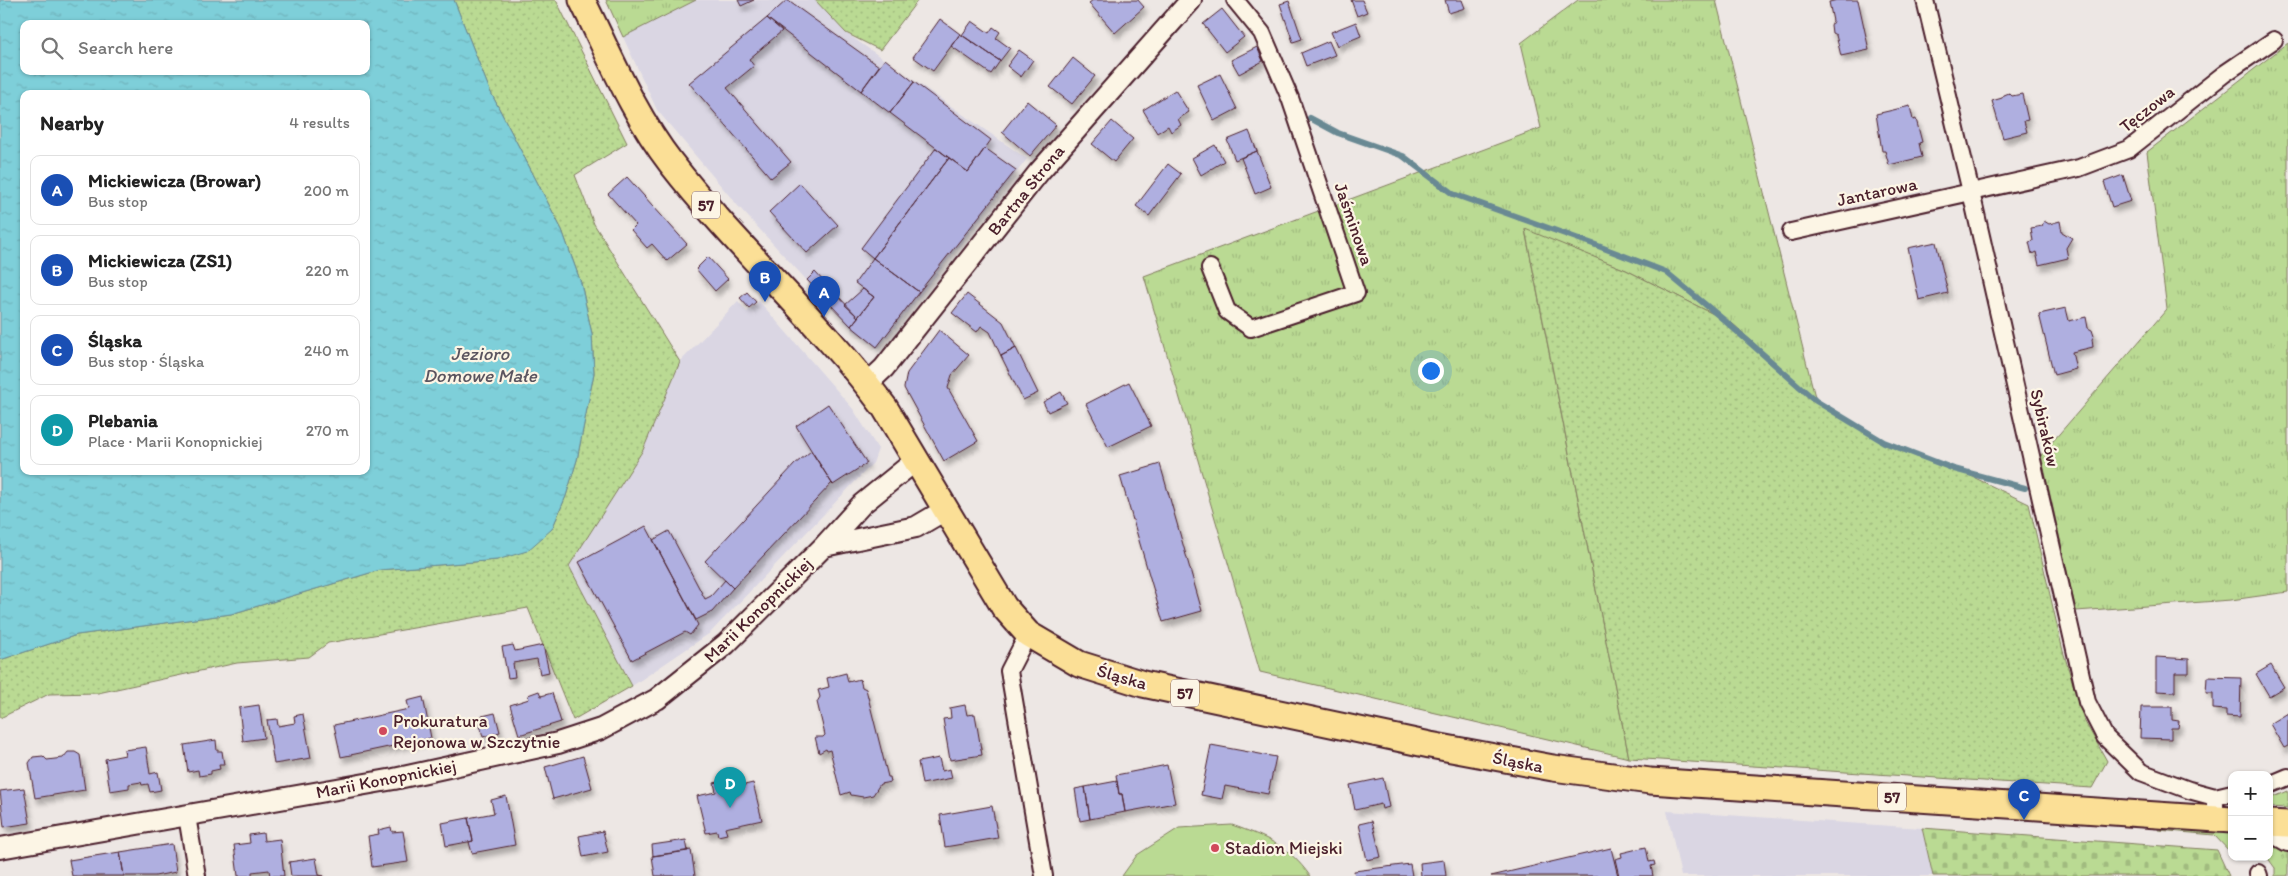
<!DOCTYPE html>
<meta charset="utf-8">
<style>
body{margin:0;font-family:Itim,sans-serif;background:#f2f2f2;color:#222}
.controls{position:absolute;right:15px;bottom:15px;display:grid;overflow:hidden;border-radius:10px;box-shadow:0 1px 4px #0004}
.controls button{width:45px;height:45px;display:grid;place-items:center;padding:0;border:0;border-bottom:1px solid #e0e0e0;background:#fff;color:#222;font:25px sans-serif}
.you{position:absolute;left:1430px;top:370px;width:18px;height:18px;margin:-12px;border:4px solid #fff;border-radius:50%;background:#1a73e8;box-shadow:0 0 0 8px #1a73e833}
.badge{display:grid;place-items:center;width:32px;height:32px;border-radius:50%;background:#2563eb;color:#fff;font-size:16px;font-weight:700}
.pin{position:absolute;translate:-50% -41px;filter:drop-shadow(0 1px 2px #0008)}
.pin::after{content:'';position:absolute;top:26px;width:18px;height:15px;background:inherit;clip-path:polygon(0 0,100% 0,50% 100%)}
.list{margin:0;padding:0;list-style:none}
h2{display:flex;justify-content:space-between;align-items:center;height:65px;margin:0;padding:0 20px;font-size:21px}
h2 small{font-size:16px;font-weight:400;color:#767676}
.list li{display:grid;grid-template-columns:32px 1fr auto;gap:15px;align-items:center;box-sizing:border-box;height:70px;margin:0 10px 10px;padding:0 10px;border:1px solid #e0e0e0;border-radius:10px}
.list b{display:block;font-size:19px;white-space:nowrap}
.list p{margin:0;font-size:16px;white-space:nowrap;color:#767676}
.list em{font-size:16px;font-style:normal;color:#767676}
.icon{flex:none;width:28px;height:28px;fill:none;stroke:currentColor;stroke-width:2;stroke-linecap:round;stroke-linejoin:round}
.map{position:relative;flex:none;width:2288px;height:876px;overflow:hidden}
.search{position:absolute;background:#fff;box-shadow:0 1px 4px #0004;left:20px;top:20px;width:350px;height:55px;display:flex;align-items:center;gap:12px;box-sizing:border-box;padding:0 18px;border-radius:10px;color:#767676;font-size:19px}
.panel{position:absolute;background:#fff;box-shadow:0 1px 4px #0004;left:20px;top:90px;width:350px;height:385px;border-radius:10px}
.map>svg:first-child{display:block}
.built{fill:#dad6e3}
.grass{fill:url(#grass-tufts);stroke:#827c5f}
.cemetery{fill:url(#cemetery-stones);stroke:#827c5f}
.park{fill:url(#park-dots);stroke:#827c5f}
.pitch{fill:#bada93;stroke:#827c5f}
.water{fill:url(#water-ripples);stroke:#698993;fill-rule:evenodd}
.lines{fill:none;stroke-linecap:round;stroke-linejoin:round}
.stream{stroke:#698993;stroke-width:6}
.building{fill:#afafe0;stroke:#4a1f2b;filter:url(#shadow)}
.minor-casing{stroke:#4a1f2b;stroke-width:20}
.tertiary-casing{stroke:#4a1f2b;stroke-width:24}
.secondary-casing{stroke:#4a1f2b;stroke-width:26}
.primary-casing{stroke:#4a1f2b;stroke-width:29}
.minor{stroke:#fcf5e5;stroke-width:16}
.tertiary{stroke:#fcf5e5;stroke-width:20}
.secondary{stroke:#fcf5e5;stroke-width:22}
.primary{stroke:#fbdf96;stroke-width:25}
.poi-dot{fill:#d1495b;stroke:#fcf5e5;stroke-width:2}
.labels{text-anchor:middle;dominant-baseline:central;stroke-width:4.5;stroke-linejoin:round;paint-order:stroke}
.shield{fill:#fcf5e5;stroke:#7f5f63;stroke-width:1}
.shield-label{font-size:16px;font-weight:bold;fill:#4a1f2b}
.street-label{font-size:18px;fill:#4a1f2b;stroke:#fcf5e5}
.poi-label{font-size:18px;fill:#4a1f2b;stroke:#fcf5e5;text-anchor:start}
.water-label{font-size:19px;font-style:italic;fill:#5a545f;stroke:#fcf5e5}
</style>
<div class="map">
<svg width="2288" height="876" viewBox="0 0 2288 876">
<defs>
<pattern id="grass-tufts" width="24" height="20" patternUnits="userSpaceOnUse" patternTransform="scale(1.25)"><rect width="24" height="20" fill="#bada93"/><path d="M3 7l-1-3M5 7V3M7 7l1-3M15 17l-1-3M17 17v-4M19 17l1-3" fill="none" stroke="#a1bb7f"/></pattern>
<pattern id="cemetery-stones" width="16" height="16" patternUnits="userSpaceOnUse" patternTransform="scale(1.25)"><rect width="16" height="16" fill="#bada93"/><path d="M2 7V4a2 2 0 0 1 4 0v3zM10 15v-3a2 2 0 0 1 4 0v3z" fill="#a1bb7f"/></pattern>
<pattern id="park-dots" width="8" height="8" patternUnits="userSpaceOnUse" patternTransform="scale(1.25)"><rect width="8" height="8" fill="#bada93"/><path d="M2 2h.1M6 6h.1" fill="none" stroke="#a1bb7f" stroke-width="1.8" stroke-linecap="round"/></pattern>
<pattern id="water-ripples" width="26" height="14" patternUnits="userSpaceOnUse" patternTransform="scale(1.25)"><rect width="26" height="14" fill="#7ecfd9"/><path d="M2 4q2-2 4 0t4 0M15 11q2-2 4 0t4 0" fill="none" stroke="#6eb1ba"/></pattern>
<filter id="shadow"><feDropShadow dx="3" dy="5.5" stdDeviation="2.5" flood-color="#0004"/></filter>
</defs>
<rect width="100%" height="100%" fill="#ede7e4"/>
<filter id="ink" filterUnits="userSpaceOnUse"><feTurbulence type="fractalNoise" baseFrequency=".02" numOctaves="2"/><feDisplacementMap in="SourceGraphic" scale="10" xChannelSelector="R" yChannelSelector="G"/><feConvolveMatrix kernelMatrix="1 2 1 2 8 2 1 2 1" color-interpolation-filters="sRGB"/></filter>
<g filter="url(#ink)">
<!-- built -->
<path class="built" d="M696,0H815L846,33L1027,159L878,349L851,328L738,206L657,110L623,37Z
M738,301L747,312L759,301L853,409L878,449L873,463L710,633L632,686L569,566L643,450L680,362Z
M1667,811L1922,828L1933,876H1681Z"/>
<!-- grass -->
<path class="grass" d="M606,0H696L623,37Z
M1578,0H1716L1816,401L1733,324L1626,270L1525,230L1629,758L1260,672L1144,276L1541,128L1521,43Z
M2288,43V592L2231,600L2076,611L2041,455L2167,309L2147,152Z
M2288,791V808L2269,807V799Z
M2160,826L2232,831V854L2214,835L2158,830Z
M2269,837L2288,845V876H2275V868L2267,857H2269Z"/>
<!-- cemetery -->
<path class="cemetery" d="M1922,828L2217,850L2229,876H1933Z"/>
<!-- park -->
<path class="park" d="M454,0H556L627,143L575,175L594,224L680,362L643,450L569,566L632,686L573,720L528,608L328,643L309,657L237,663L98,693L49,694L0,718V660L77,635L231,614L380,570L497,560L552,529L566,496L577,460L594,373L592,334L581,283L562,230L490,91Z
M815,0H918L880,50L846,33Z
M1525,229L1626,270L1733,324L1816,401L1884,442L1971,476L2029,504L2063,651L2084,720L2107,761L2092,788L1629,758Z"/>
<!-- pitch -->
<path class="pitch" d="M1232,825C1266,837 1289,846 1310,876H1122L1137,855L1179,828Z"/>
<!-- water -->
<path class="water" d="M0,0H454L490,91L562,230L581,283L592,334L594,373L577,460L566,496L552,529L527,551L497,560L380,570L231,614L77,635L0,660ZM24,24H366V71H24ZM24,94H366V471H24Z"/>
<g class="lines">
<!-- stream -->
<path class="stream" d="M1310,118L1338,133L1403,156L1453,194L1593,244L1666,272L1724,320L1816,401L1884,442L1954,469L2025,488"/>
</g>
<!-- building -->
<path class="building" d="M738,0H754L741,6Z
M787,0L879,66L861,91L767,18Z
M1093,0H1138L1144,7L1115,33L1089,3Z
M1351,0H1362L1367,12L1357,16Z
M1445,0H1462L1465,8L1449,13Z
M1837,0H1858L1869,50L1841,56L1836,35L1832,33L1831,25L1833,21L1829,2Z
M1289,1L1302,39L1293,42L1280,4Z
M1222,9L1244,37L1225,52L1203,24Z
M767,18L782,31L749,59L754,66L727,88L791,162L771,178L689,83Z
M940,19L960,34L933,71L913,57Z
M972,21L989,33L993,27L1000,32L996,38L1010,48L1000,61L962,35Z
M1356,22L1361,36L1337,46L1331,32Z
M960,34L1000,61L991,74L951,46Z
M1329,41L1335,55L1306,66L1301,53Z
M1257,47L1263,61L1239,74L1231,60Z
M1019,50L1033,60L1021,77L1007,66Z
M1073,58L1095,76L1072,104L1050,87Z
M885,59L914,82L890,113L861,91Z
M1220,74L1237,109L1214,121L1197,85Z
M914,82L991,140L968,172L890,113Z
M1175,90L1189,112L1178,119L1181,125L1171,132L1168,126L1157,133L1143,110Z
M2009,93L2012,96L2022,94L2028,120L2024,121L2027,132L2003,138L1992,101L2002,98L2004,95Z
M1027,101L1056,125L1030,156L1002,132Z
M1910,106L1913,120L1916,119L1922,142L1919,143L1922,157L1889,165L1885,151H1882L1876,114Z
M1112,121L1133,139L1114,162L1092,144Z
M1249,131L1257,151L1235,160L1227,140Z
M1215,145L1224,161L1201,175L1192,158Z
M936,148L949,158L873,258L861,248Z
M985,148L1016,170L919,292L873,258L949,158L968,172Z
M1257,151L1271,187L1255,194L1241,158Z
M1168,164L1181,174L1149,216L1136,206Z
M2123,175L2131,201L2112,207L2104,182Z
M627,177L687,244L667,261L652,244L647,248L631,230L636,225L608,194Z
M800,183L838,225L807,253L769,212Z
M2044,221L2049,224L2060,221L2062,232L2072,238L2066,248L2068,258L2039,265L2036,252L2032,254L2029,242L2033,241L2031,228L2042,226Z
M1936,242L1948,293L1919,300L1908,248Z
M708,257L728,279L715,291L696,269Z
M873,258L919,292L877,347L851,326L874,297L855,283Z
M815,272L827,285L819,293L807,280Z
M863,289L874,297L858,317L845,305Z
M747,292L756,302L749,308L740,298Z
M836,294L858,317L851,326L828,302Z
M967,294L1003,322L1016,348L1001,356L990,332L981,326L977,332L952,313Z
M2066,308L2069,321L2086,317L2088,328L2092,330L2094,336L2092,339L2093,347L2072,352L2076,369L2054,375L2039,314Z
M939,330L969,355L952,375L948,388L978,441L944,461L904,388L907,373Z
M1016,348L1038,393L1023,400L1001,356Z
M1129,382L1151,426L1108,447L1086,404Z
M1061,392L1067,403L1048,412L1043,402Z
M828,404L867,463L833,485L796,426Z
M811,451L833,485L832,483L733,588L705,561L795,464Z
M1160,464L1202,611L1163,622L1120,476Z
M646,526L698,625L690,635L685,632L632,660L579,562Z
M669,531L705,599L711,596L725,580L733,588L712,612L696,620L653,540Z
M513,645L515,651L543,645L549,672L540,674L537,659L513,663L515,677L508,678L502,647Z
M2156,657L2189,659V673H2175V692L2156,691Z
M2271,665L2284,687L2269,696L2256,674Z
M846,673L848,682L860,679L862,687L866,689L888,777H890L891,782L880,784L873,795L863,797L851,795L850,792L841,795L830,750L827,751L826,749L819,753L815,737H823L825,735L817,702L820,697L818,690L829,687L827,678Z
M2207,677L2241,678L2240,717L2226,716V710L2213,709V693H2206Z
M539,691L541,696L552,693L561,722L519,735L510,705L529,699L528,695Z
M423,697L431,738L341,757L334,725L409,709L407,701Z
M259,705L264,738L243,741L239,708Z
M965,705L967,715L975,714L982,755L950,760L943,719L951,718L950,708Z
M2141,707H2172V720L2179,721L2178,728H2171V739L2140,738Z
M495,713L500,732L483,737L478,717Z
M2288,713V746L2284,748L2270,724Z
M303,714L311,758L274,764L267,720L277,719L278,726L295,723L294,716Z
M216,740L217,751H222L224,765H219L220,769L211,771V774L199,776L198,770L188,772L184,745Z
M1211,745L1276,757L1268,794L1225,786L1222,799L1201,795Z
M146,747L150,774L158,772L161,790L150,792L148,784L142,785L141,782L129,784V788L110,791L105,759L125,755L124,750Z
M68,752H75L80,755L85,790L35,798L29,763L33,757L43,756L47,760L63,758Z
M583,756L592,788L553,799L545,767Z
M939,758L942,771L950,769L952,778L922,784L918,762Z
M1167,765L1175,803L1125,812L1122,794H1119L1116,775Z
M734,778L736,787L753,783L762,820L725,828L727,834L718,836L717,831L706,833L697,796L716,792L714,783Z
M1383,778L1389,807L1382,809L1381,804L1355,810L1350,785Z
M1117,781L1119,794H1122L1125,812L1090,819L1085,787Z
M1085,787L1090,819L1080,821L1075,789Z
M24,788L30,823L4,827L0,791Z
M506,796L515,845L472,853L469,842L473,841L468,818L494,813L491,800Z
M992,806L998,838L945,847L940,815Z
M468,818L473,841L446,846L442,823Z
M1372,821L1381,857L1367,860L1359,824Z
M391,827L392,832L403,831L408,862L372,867L368,836L379,834L378,830Z
M603,831L608,852L583,857L579,836Z
M263,833L264,841L280,839L284,876H270L269,870L252,872V876H238L234,845L250,843L249,835Z
M686,840L688,851L653,856L652,845Z
M172,844L176,872L155,876H124L120,852Z
M1646,847L1649,862L1654,861L1655,865L1651,866L1653,876H1619L1615,859L1622,857L1621,853Z
M1611,848L1618,876H1491Z
M691,850L695,876H655L652,856Z
M120,852L124,876H72L69,860Z
M316,858L319,875L324,876H291L289,862Z
M1444,860L1446,876H1421L1420,863Z
M1410,864L1412,876H1355L1354,871Z"/>
<g class="lines">
<defs>
<path id="minor" d="M1925,0L1971,192L2087,702L2105,737L2141,772L2189,790L2215,797
M1791,232L2079,168L2129,149L2224,74L2274,40
M1210,268L1227,311L1251,328L1356,293L1290,98L1262,33L1235,0
M1028,634L1009,671L1044,876
M2269,785L2288,777
M2215,807V797L2232,793
M187,816L197,876
M2258,873L2259,876"/>
<path id="tertiary" d="M867,384L884,368L1039,172L1191,0
M824,546L916,527L945,510
M0,848L394,779L558,743L601,729L657,699L726,644L824,546L862,504L915,461"/>
<path id="secondary" d="M2269,829L2288,840"/>
<path id="primary" d="M582,0C609,54 633,114 671,163C737,248 820,321 885,408L1004,607L1028,634L1079,664L1143,684L1430,745L1553,768L1650,781L2232,820
M2269,823L2288,824"/>
</defs>
<!-- minor casing -->
<use href="#minor" class="minor-casing"/>
<!-- tertiary casing -->
<use href="#tertiary" class="tertiary-casing"/>
<!-- secondary casing -->
<use href="#secondary" class="secondary-casing"/>
<!-- primary casing -->
<use href="#primary" class="primary-casing"/>
<!-- minor -->
<use href="#minor" class="minor"/>
<!-- tertiary -->
<use href="#tertiary" class="tertiary"/>
<!-- secondary -->
<use href="#secondary" class="secondary"/>
<!-- primary -->
<use href="#primary" class="primary"/>
</g>
</g>
<!-- markers -->
<g class="poi-dot">
<circle cx="383" cy="731" r="5"/>
<circle cx="1215" cy="848" r="5"/>
</g>
<g class="labels">
<!-- shield labels -->
<g class="shield">
<rect x="692" y="191.5" width="28" height="27" rx="4"/>
<rect x="1171" y="679.5" width="28" height="27" rx="4"/>
<rect x="1878" y="783.5" width="28" height="27" rx="4"/>
</g>
<g class="shield-label">
<text x="706" y="205">57</text>
<text x="1185" y="693">57</text>
<text x="1892" y="797">57</text>
</g>
<!-- street labels -->
<g class="street-label">
<text transform="translate(2147 109) rotate(-38)">Tęczowa</text>
<text transform="translate(1026 190) rotate(-51)">Bartna Strona</text>
<text transform="translate(1877 192) rotate(-12)">Jantarowa</text>
<text transform="translate(1354 224) rotate(71)">Jaśminowa</text>
<text transform="translate(2045 428) rotate(77)">Sybiraków</text>
<text transform="translate(758 610) rotate(-44)">Marii Konopnickiej</text>
<text transform="translate(1122 677) rotate(16)">Śląska</text>
<text transform="translate(1518 762) rotate(11)">Śląska</text>
<text transform="translate(386 779) rotate(-11)">Marii Konopnickiej</text>
</g>
<!-- poi labels -->
<g class="poi-label">
<text x="393" y="721">Prokuratura<tspan x="393" dy="21">Rejonowa w Szczytnie</tspan></text>
<text x="1225" y="848">Stadion Miejski</text>
</g>
<!-- water labels -->
<g class="water-label">
<text x="480" y="353">Jezioro<tspan x="480" dy="22">Domowe Małe</tspan></text>
</g>
</g>
</svg>
<div class="controls">
<button>+</button>
<button>−</button>
</div>
<div class="you"></div>
<div class="pin badge" style="left:824px;top:317px;background:#1a4fb4">A</div>
<div class="pin badge" style="left:765px;top:302px;background:#1a4fb4">B</div>
<div class="pin badge" style="left:2024px;top:820px;background:#1a4fb4">C</div>
<div class="pin badge" style="left:730px;top:808px;background:#0f9aa8">D</div>
<div class="search"><svg class="icon" aria-label="search" viewBox="0 0 24 24"><circle cx="10" cy="10" r="6"/><path d="M15 15l6 6"/></svg>Search here</div>
<section class="panel">
<h2>Nearby<small>4 results</small></h2>
<ul class="list">
<li><span class="badge" style="background:#1a4fb4">A</span><div><b>Mickiewicza (Browar)</b><p>Bus stop</p></div><em>200 m</em></li>
<li><span class="badge" style="background:#1a4fb4">B</span><div><b>Mickiewicza (ZS1)</b><p>Bus stop</p></div><em>220 m</em></li>
<li><span class="badge" style="background:#1a4fb4">C</span><div><b>Śląska</b><p>Bus stop · Śląska</p></div><em>240 m</em></li>
<li><span class="badge" style="background:#0f9aa8">D</span><div><b>Plebania</b><p>Place · Marii Konopnickiej</p></div><em>270 m</em></li>
</ul>
</section>
</div>
